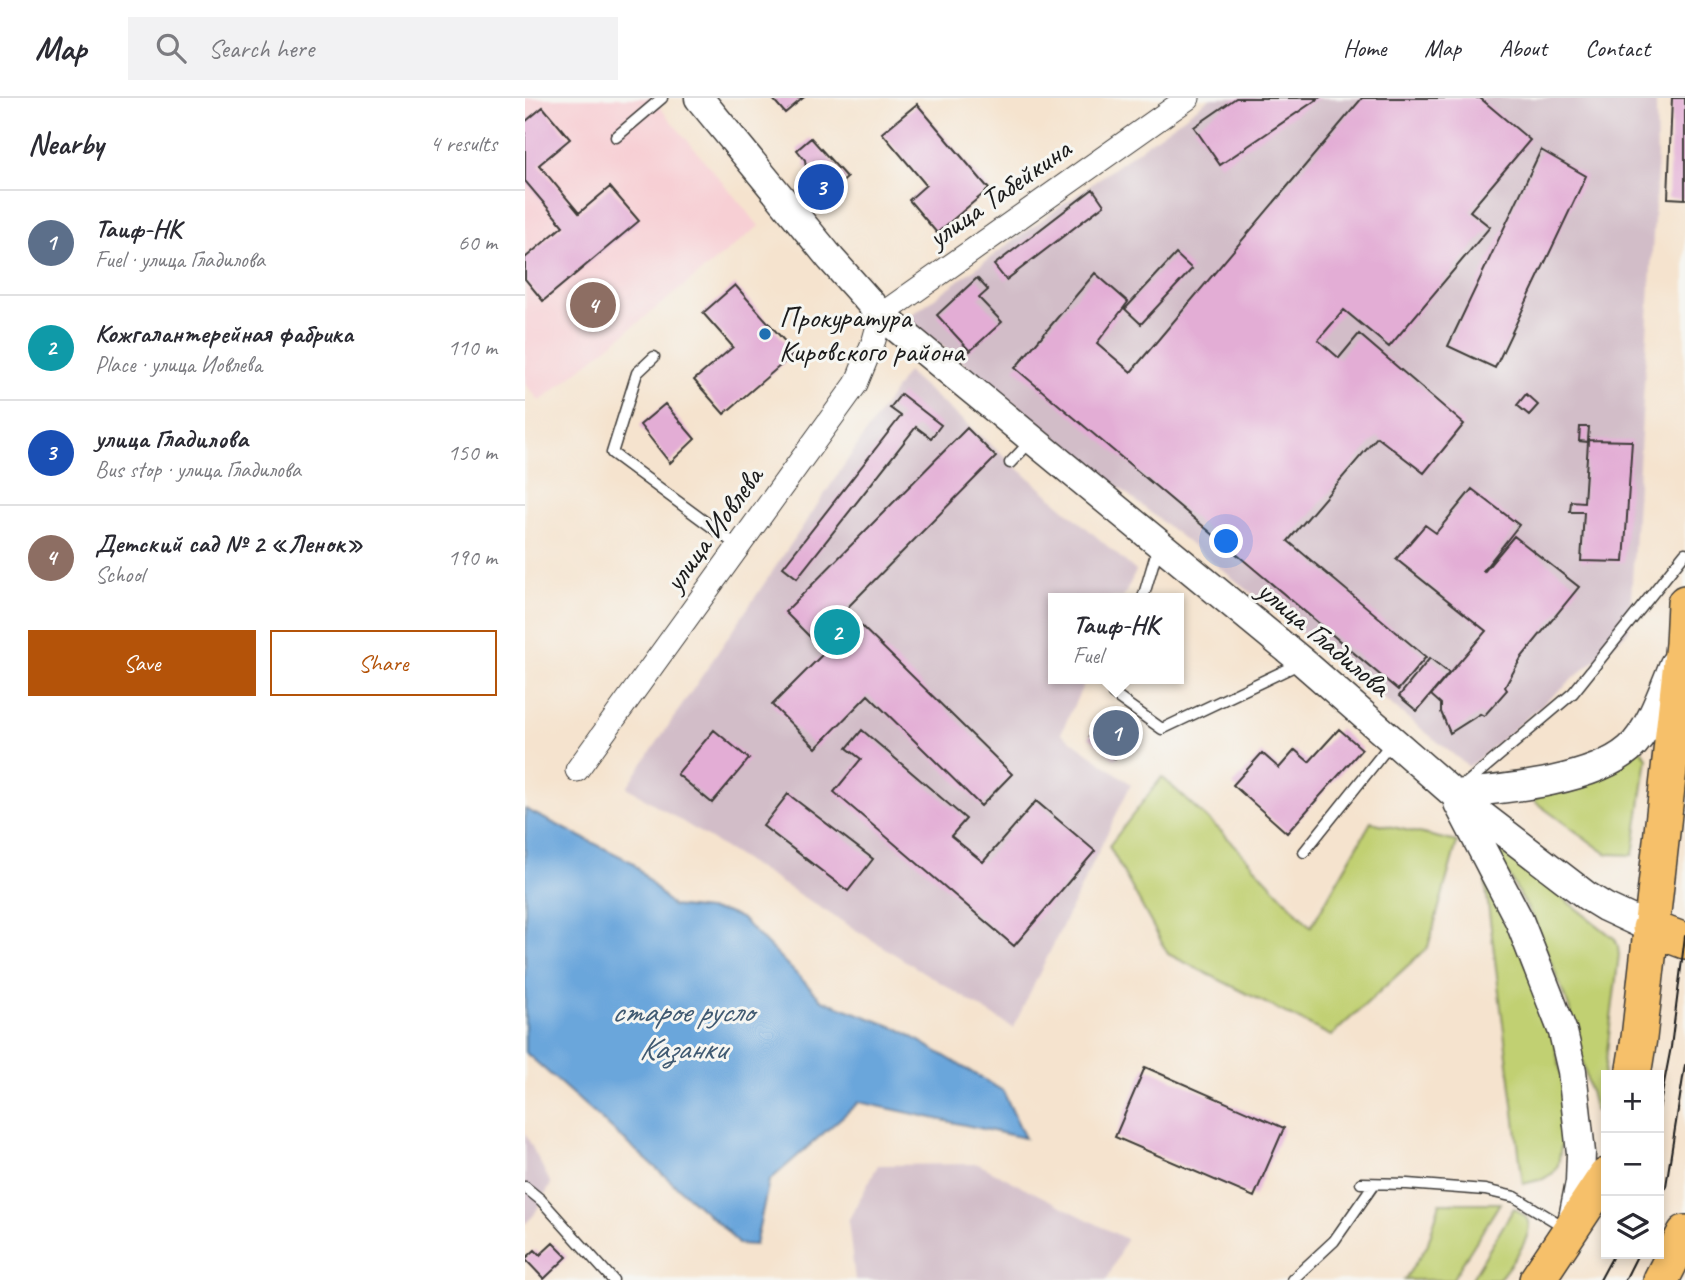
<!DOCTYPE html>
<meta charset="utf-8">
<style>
body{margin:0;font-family:Caveat,sans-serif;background:#f2f2f3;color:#2b2b33}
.controls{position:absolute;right:21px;bottom:21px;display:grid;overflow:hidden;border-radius:0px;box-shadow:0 4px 10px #0003}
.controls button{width:63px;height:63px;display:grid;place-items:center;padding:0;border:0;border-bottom:2px solid #e1e1e2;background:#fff;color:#2b2b33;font:35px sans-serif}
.you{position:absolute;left:702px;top:444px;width:24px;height:24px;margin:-18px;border:5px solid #fff;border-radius:50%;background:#1a73e8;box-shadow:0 0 0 10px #1a73e833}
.badge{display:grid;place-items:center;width:46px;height:46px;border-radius:50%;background:#b45309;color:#fff;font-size:23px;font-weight:700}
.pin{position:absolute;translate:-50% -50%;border:4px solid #fff;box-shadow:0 2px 7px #0006}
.popup{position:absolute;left:523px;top:495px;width:136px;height:91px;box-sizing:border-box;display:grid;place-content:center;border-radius:0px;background:#fff;filter:drop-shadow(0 2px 5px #0005);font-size:23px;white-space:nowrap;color:#7c7c81}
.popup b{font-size:26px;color:#2b2b33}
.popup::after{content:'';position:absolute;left:50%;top:100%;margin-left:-14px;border:14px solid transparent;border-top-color:#fff}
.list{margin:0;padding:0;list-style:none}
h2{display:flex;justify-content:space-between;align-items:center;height:91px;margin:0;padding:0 28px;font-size:30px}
h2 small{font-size:23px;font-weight:400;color:#7c7c81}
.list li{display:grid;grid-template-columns:46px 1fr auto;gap:21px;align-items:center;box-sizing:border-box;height:105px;padding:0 28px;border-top:2px solid #e1e1e2}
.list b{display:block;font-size:26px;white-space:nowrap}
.list p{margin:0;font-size:23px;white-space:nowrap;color:#7c7c81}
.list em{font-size:23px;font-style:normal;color:#7c7c81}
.actions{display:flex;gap:14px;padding:21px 28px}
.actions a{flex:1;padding:16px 0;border:2px solid #b45309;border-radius:0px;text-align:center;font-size:24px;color:#b45309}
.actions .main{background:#b45309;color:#fff}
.icon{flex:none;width:38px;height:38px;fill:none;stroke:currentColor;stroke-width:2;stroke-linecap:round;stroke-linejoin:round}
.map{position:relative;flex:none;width:1160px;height:1182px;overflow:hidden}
header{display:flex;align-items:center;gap:42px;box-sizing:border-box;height:98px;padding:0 35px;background:#fff;border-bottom:2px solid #e1e1e2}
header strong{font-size:33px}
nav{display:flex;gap:38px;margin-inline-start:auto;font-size:24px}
.search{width:490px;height:63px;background:#f2f2f3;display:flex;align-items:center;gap:18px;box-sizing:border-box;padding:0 24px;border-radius:0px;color:#7c7c81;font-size:26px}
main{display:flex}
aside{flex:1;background:#fff}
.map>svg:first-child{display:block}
.built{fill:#f7cfd4}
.industrial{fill:#d2bdc8}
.green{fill:#c1d072;stroke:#6e7647;stroke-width:2}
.water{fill:#6ba6db;stroke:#44617c;stroke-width:2}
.building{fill:#e3add5}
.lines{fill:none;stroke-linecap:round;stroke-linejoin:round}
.service-casing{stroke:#3d3a37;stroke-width:13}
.minor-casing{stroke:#3d3a37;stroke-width:25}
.tertiary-casing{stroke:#3d3a37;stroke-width:31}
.primary-casing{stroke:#3d3a37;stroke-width:38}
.service{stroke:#fff;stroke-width:10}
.minor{stroke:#fff;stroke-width:23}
.tertiary{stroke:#fff;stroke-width:28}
.primary{stroke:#f6c06b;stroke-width:35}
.tram{stroke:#1c1c1c;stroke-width:2}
.poi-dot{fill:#1f6fb2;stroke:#f6f6f2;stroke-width:2.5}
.labels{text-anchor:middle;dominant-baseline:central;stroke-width:6;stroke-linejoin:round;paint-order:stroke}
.street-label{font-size:30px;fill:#1c1c1c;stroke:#f6f6f2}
.poi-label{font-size:30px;fill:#1c1c1c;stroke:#f6f6f2;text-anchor:start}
.water-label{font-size:32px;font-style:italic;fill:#405a72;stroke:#f6f6f2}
</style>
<header>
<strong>Map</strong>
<div class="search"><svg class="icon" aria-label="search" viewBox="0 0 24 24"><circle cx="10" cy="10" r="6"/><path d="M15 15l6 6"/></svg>Search here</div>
<nav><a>Home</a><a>Map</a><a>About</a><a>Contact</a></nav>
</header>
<main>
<aside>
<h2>Nearby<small>4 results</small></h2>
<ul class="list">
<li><span class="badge" style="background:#5c6f8a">1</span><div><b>Таиф-НК</b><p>Fuel · улица Гладилова</p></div><em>60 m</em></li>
<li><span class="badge" style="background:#0f9aa8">2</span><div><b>Кожгалантерейная фабрика</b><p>Place · улица Иовлева</p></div><em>110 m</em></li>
<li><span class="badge" style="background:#1a4fb4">3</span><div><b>улица Гладилова</b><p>Bus stop · улица Гладилова</p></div><em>150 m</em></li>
<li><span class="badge" style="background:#8d6e63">4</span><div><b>Детский сад № 2 «Ленок»</b><p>School</p></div><em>190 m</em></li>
</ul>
<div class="actions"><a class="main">Save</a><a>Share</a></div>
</aside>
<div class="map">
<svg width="1160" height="1182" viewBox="0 0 1160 1182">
<rect width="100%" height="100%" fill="#f6f6f2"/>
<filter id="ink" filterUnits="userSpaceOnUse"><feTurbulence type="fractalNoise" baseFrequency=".0143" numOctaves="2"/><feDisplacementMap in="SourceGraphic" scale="14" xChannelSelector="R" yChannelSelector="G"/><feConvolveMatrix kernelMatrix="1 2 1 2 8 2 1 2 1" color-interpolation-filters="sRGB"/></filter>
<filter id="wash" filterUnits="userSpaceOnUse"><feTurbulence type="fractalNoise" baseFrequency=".00686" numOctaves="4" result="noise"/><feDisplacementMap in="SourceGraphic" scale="28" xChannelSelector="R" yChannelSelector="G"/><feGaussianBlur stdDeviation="1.57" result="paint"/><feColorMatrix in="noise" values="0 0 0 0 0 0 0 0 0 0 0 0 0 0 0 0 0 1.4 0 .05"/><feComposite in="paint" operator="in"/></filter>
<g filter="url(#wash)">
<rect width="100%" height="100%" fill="#f5e3ce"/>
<!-- built -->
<path class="built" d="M0,0H127L234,128L15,303L0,286Z"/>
<!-- industrial -->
<path class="industrial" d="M685,0H1131L1132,72L1104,533L944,669L382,220Z
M382,274L611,473L598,500H528V581H561L536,635L606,686L488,930L102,689Z
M0,1035L26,1086L9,1117L0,1126Z
M453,1066L601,1141L582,1182H330L323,1123L353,1067Z"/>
<!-- green -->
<path class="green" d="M1115,650L1122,660L1108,757L1082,756L1010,704L1009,700Z
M637,679L698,735L786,829L846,724L932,744L903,849L806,938L643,856L584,748Z
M975,754H979L1090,841L1093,848L1094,857L1075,1010L1070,1013L1044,909L1009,822L973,758Z
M958,766L1022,913L1040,992L1038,1037L1033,1067L1028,1075L1018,1081L998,1086Z
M915,1105H975L927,1182H879L902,1148Z
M989,1110C993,1113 1000,1117 1002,1121C1011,1138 983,1169 973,1182H946Z"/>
<!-- water -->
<path class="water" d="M0,711L107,764L147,808L200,814L216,820L297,902L374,931L478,993L500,1040L334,1004L244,1083L230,1147L213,1146L203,1134L0,954Z"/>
<g id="blocks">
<!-- building -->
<path class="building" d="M247,0H278L260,15Z
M711,0H794L695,67L669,29Z
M837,0H955L1005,42L945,113L965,129L864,249L819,212L793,242L814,260L834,236L939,326L899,375L852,339L763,443L901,559L873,592L490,270L570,175L603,204L572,245L606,274Z
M1147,0H1160V101L1143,100Z
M392,6L464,91L412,135L384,102L401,87L357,35Z
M18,9L45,41L14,67L54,115L85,89L114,123L18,203L0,181V160L38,128L0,83V24Z
M286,40L322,80L307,93L299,83L292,82L295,74H297L289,65V67L281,70L280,62L272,52Z
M1016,52L1061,78L970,270L923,248Z
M568,91L579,107L481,182L469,167Z
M651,156L667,171L616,226L600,211Z
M452,180L463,192L454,200L477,224L445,253L412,217Z
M210,187L270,255L199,316L169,282L208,249L178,215Z
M376,296L416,327L406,340L391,329L272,480L258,469L376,318L365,310Z
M1001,296L1013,307L1004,317L992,307Z
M140,306L170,341L145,365L115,327Z
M1055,329H1064L1063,342L1107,343L1099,464L1056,463L1059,414H1045L1046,403L1059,404L1063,344L1054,343Z
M442,330L471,359L320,512L487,676L456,708L343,597L291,650L247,607L300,554L260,514Z
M947,391L994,427L958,473L959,474L989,438L1054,489L996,560L980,589L982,592L959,618L955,616L925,635L916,614V606L906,597L961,533L871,461L900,427L911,435Z
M905,560L924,575L892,613L874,598Z
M582,618L608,640L590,661L564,639Z
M814,631L837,651L762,735L708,687L737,655L754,670L770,652L784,664Z
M189,632L224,661L187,705L152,676Z
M337,632L441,721L426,738L458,764L511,703L570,753L489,848L309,694L336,661L322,650Z
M263,696L348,761L323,793L238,728Z
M620,969L759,1030L729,1099L590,1039Z
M28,1145L42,1159L19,1181L0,1161L10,1152L15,1157Z"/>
</g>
</g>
<g filter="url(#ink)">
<use href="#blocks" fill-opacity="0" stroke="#3d3a37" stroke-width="2"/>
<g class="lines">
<defs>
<path id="service" d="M91,39L137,0
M129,259L112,275L87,355L214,449
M485,365L507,342
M618,500L633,449
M593,581L588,596L637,631L776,565
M938,688L1048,595L1160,455
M779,754L867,644
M836,1085L882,1086L960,1092L990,1099L1041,1130
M0,1089L16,1102L88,1182
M767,1182L809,1143L849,1086"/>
<path id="minor" d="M52,672L331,286L349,242L356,217L663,0"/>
<path id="tertiary" d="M174,0L306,161L356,217L778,564L929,696L1062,798L1080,809L1125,830
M929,696C978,691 1066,684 1104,651C1124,634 1139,590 1149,566
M933,705L994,822L1038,934L1047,973L1056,1055L1055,1084L1047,1125"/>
<path id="primary" d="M1125,830L1160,843
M1108,977L1114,940L1158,546L1160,505
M1012,1182L1081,1078
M1136,1182L1160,1135"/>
</defs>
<!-- service casing -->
<use href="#service" class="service-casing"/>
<!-- minor casing -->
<use href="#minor" class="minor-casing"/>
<!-- tertiary casing -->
<use href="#tertiary" class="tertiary-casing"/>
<!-- primary casing -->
<use href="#primary" class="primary-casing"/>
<!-- service -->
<use href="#service" class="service"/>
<!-- minor -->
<use href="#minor" class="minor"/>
<!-- tertiary -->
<use href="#tertiary" class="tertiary"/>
<!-- primary -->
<use href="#primary" class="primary"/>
<!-- tram -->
<path class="tram" d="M1134,1011L1146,949L1160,838
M1134,1106L1141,1088L1160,967
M1075,1182L1089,1156
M1100,1182L1113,1156"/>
</g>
</g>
<!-- markers -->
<circle class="poi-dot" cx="240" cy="236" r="7"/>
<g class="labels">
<!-- street labels -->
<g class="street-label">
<text transform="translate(474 95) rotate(-35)">улица Табейкина</text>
<text transform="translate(188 431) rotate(-54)">улица Иовлева</text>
<text transform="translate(799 540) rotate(40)">улица Гладилова</text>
</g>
<!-- poi labels -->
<g class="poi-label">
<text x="254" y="219">Прокуратура<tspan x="254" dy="34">Кировского района</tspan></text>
</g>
<!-- water labels -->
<g class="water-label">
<text x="157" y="913">старое русло<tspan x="157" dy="37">Казанки</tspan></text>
</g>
</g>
</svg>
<div class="controls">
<button>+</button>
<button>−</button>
<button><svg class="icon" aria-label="layers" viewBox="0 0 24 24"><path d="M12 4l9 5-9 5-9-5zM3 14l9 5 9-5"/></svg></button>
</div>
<div class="you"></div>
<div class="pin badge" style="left:591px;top:635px;background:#5c6f8a">1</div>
<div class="popup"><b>Таиф-НК</b>Fuel</div>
<div class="pin badge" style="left:312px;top:534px;background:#0f9aa8">2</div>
<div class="pin badge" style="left:296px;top:89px;background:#1a4fb4">3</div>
<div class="pin badge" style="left:68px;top:207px;background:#8d6e63">4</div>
</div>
</main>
